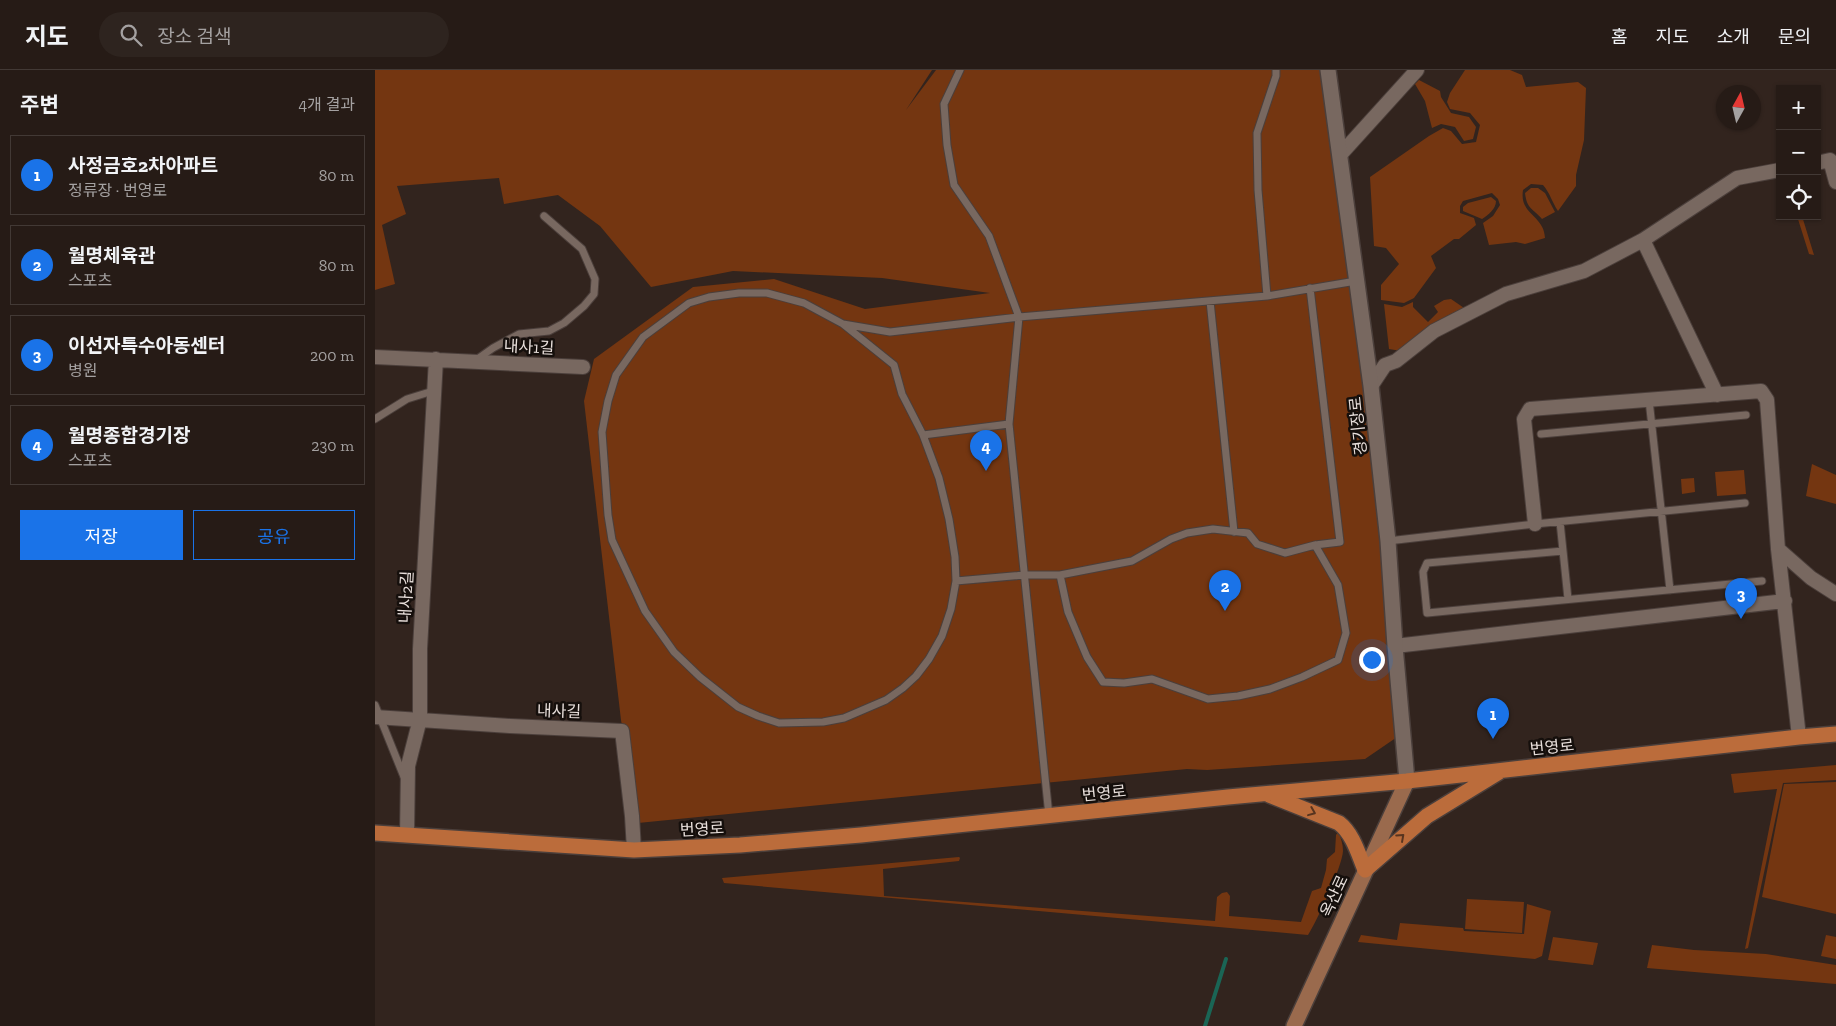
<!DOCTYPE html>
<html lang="ko">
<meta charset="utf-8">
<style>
body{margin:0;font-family:"Zilla Slab","Noto Sans KR",serif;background:#2e241f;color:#f1f3f6}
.controls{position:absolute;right:15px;top:15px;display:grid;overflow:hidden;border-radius:0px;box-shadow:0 1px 4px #0004}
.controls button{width:45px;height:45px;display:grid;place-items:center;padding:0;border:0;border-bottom:1px solid #423935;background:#261b16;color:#f1f3f6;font:25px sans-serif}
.compass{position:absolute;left:1341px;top:15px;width:45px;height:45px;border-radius:50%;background:#261b16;box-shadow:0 1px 4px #0004;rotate:8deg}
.you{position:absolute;left:996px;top:589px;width:18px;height:18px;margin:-12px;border:4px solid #fff;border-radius:50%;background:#1a73e8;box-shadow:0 0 0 8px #1a73e833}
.badge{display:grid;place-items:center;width:32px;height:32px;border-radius:50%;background:#1a73e8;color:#fff;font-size:16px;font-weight:700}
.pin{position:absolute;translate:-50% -41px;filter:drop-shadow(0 1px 2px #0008)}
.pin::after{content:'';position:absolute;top:26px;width:18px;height:15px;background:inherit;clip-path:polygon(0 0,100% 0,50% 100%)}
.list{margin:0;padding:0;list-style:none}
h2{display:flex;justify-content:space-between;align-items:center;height:65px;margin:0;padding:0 20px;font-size:21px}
h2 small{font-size:16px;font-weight:400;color:#a4a1a1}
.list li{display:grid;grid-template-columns:32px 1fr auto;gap:15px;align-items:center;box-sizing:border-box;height:80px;margin:0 10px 10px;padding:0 10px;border:1px solid #423935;border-radius:0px}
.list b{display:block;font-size:19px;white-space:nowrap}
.list p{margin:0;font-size:16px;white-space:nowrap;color:#a4a1a1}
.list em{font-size:16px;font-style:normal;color:#a4a1a1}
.actions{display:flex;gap:10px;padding:15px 20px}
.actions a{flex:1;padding:11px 0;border:1px solid #1a73e8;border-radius:0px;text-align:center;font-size:18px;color:#1a73e8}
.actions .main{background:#1a73e8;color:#fff}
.icon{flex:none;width:28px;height:28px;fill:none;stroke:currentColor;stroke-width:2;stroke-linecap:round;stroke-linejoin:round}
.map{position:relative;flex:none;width:1461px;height:956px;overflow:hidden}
header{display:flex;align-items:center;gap:30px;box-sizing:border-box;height:70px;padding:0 25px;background:#261b16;border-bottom:1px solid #423935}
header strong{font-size:24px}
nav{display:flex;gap:28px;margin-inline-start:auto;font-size:18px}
.search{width:350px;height:45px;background:#2e241f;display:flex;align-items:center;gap:12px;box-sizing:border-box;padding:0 18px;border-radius:28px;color:#a4a1a1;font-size:19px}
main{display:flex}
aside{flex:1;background:#261b16}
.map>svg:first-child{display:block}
.green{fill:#743611}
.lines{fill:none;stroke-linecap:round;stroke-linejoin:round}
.stream{stroke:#1a6555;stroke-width:4}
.service-casing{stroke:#4b3f3b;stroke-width:9}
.minor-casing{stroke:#4b3f3b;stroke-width:16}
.tertiary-casing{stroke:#4b3f3b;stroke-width:18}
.secondary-casing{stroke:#4b3f3b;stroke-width:18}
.primary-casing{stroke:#4b3f3b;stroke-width:18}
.service{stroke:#786860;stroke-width:7}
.minor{stroke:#786860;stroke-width:14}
.tertiary{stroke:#786860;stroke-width:15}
.secondary{stroke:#9a6a4d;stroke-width:15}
.primary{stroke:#bb6c3b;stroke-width:15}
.oneway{stroke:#57341f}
.labels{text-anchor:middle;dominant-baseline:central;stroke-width:5;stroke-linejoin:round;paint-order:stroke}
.street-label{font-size:16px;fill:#e8dfdb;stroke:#150f0c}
</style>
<header>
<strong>지도</strong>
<div class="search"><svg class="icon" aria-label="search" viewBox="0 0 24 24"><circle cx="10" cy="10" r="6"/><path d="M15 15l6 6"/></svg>장소 검색</div>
<nav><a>홈</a><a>지도</a><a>소개</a><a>문의</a></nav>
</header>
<main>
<aside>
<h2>주변<small>4개 결과</small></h2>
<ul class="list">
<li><span class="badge">1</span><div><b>사정금호2차아파트</b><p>정류장 · 번영로</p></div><em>80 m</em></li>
<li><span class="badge">2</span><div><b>월명체육관</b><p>스포츠</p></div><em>80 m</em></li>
<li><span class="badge">3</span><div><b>이선자특수아동센터</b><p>병원</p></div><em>200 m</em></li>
<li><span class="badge">4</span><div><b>월명종합경기장</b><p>스포츠</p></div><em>230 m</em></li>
</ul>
<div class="actions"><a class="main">저장</a><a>공유</a></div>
</aside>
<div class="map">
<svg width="1461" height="956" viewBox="0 0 1461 956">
<rect width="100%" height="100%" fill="#32241e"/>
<!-- green -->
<path class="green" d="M0,0H557L531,40L561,0H953L1028,663L990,689L832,700L812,699L263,753L246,650L209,331L219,289L318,217L399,209L490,239L615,223L507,208L358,201L276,217L225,156L183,125L129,134L124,108L22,116L31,144L7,155L20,214L0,220Z
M1090,0H1135L1147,5L1151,17L1203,12L1211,18L1209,70L1201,105V116L1183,141C1177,132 1175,123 1168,115L1156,114L1148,120C1144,145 1169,145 1170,168L1150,174L1141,172L1114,175L1108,153L1118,146L1125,135L1123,129L1117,123L1088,131L1085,136V143L1099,148L1101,155L1084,169H1079L1056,186L1061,198L1039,228L1029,233L1006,230V215L1024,194L1011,178L999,176L995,107L1054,66L1068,58L1076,61L1087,74L1101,72L1105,55L1095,43L1075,39L1072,32L1075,23Z
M1044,10L1065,21L1066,27L1076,43L1094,47L1101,57L1098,69L1089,71L1080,57L1066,54L1057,58L1050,31L1040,14Z
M1156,118H1163L1170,123L1180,142L1167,149C1158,138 1152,140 1150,123Z
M1116,127L1121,131C1121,139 1113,145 1107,149L1088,141V137L1093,133Z
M1422,146H1427L1439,185L1434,184Z
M1076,229L1092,240L1026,281L1014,279L1009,234L1027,237L1038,232V237L1053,252L1063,242L1059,236L1069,230Z
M1437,394L1461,405V434L1431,426Z
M1369,400L1371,424L1342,426L1340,402Z
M1319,408L1320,422L1307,424L1306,409Z
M1461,695V710L1408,713L1373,878L1370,879L1402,719L1359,723L1356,704Z
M1461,712V844L1387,827L1409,714Z
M963,762C966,768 968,774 968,781C967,797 942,851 933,865L349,813L347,808L584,787L585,788L584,791L508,799L509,826L840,851L842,827L847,823L852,822L855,826L854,846L926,852L937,821L946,818L951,800L952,789L960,782L961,765Z
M1092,829L1149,832L1147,863L1090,859Z
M1152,834L1176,841L1167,886L1160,889L983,872L986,865L1022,870L1025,853L1088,858L1089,861L1149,864Z
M1451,865L1461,867V889L1446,886Z
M1178,867L1223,873L1218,895L1173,890Z
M1277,875L1319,880L1391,884L1461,895V914L1272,898Z"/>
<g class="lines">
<!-- stream -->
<path class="stream" d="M830,956L851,889"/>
<defs>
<path id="service" d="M585,0L569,34L572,75L579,115L614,166L644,247L634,354L674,746
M892,226L883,120L882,63L901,6V0
M835,231L859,462
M468,254L519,295L527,324L548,365L564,408L574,449L580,487L581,511L576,539L567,566L554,589L541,606L528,618L511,630L469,648L448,652L404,653L383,646L363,637L325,607L299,582L270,541L237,470L233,445L227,362L233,331L241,305L268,267L314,233L334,227L364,223H392L429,233L468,254L515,262L644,247L892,226L981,211
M101,290L118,278L144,264L174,261L189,253L209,236L219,224L220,209L207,179L169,146
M1274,330L1295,520
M0,349L32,329L58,321
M1166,364L1371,345
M548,365L634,354
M1185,452L1193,529
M1013,471L1160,454L1370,433
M1188,481L1052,493L1048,502L1052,543L1387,511
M685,505L693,542L712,587L728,612L749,613L777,609L833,629L863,626L895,619L927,607L963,590L971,563L963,515L940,475
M581,511L650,505H685L757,491L796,469L812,463L838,459L873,463L882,474L910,483L940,475L965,472L935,218
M0,635L29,707"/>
<path id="minor" d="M965,85L1042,0
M1442,93L1455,90L1461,112
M1268,170L1342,325
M0,287L208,297
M996,316L1010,295L1021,291L1059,261L1131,224L1209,201L1268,170L1362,108L1405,100
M1160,454L1149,349L1155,339L1386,321L1392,330L1403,479L1424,667
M1403,479L1436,508L1461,524
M1020,576L1410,531
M0,647L135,656L247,661L257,746L259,780
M32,765L33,696L45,649V579L61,289"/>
<path id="tertiary" d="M953,0L996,316L1013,471L1020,576L1032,711"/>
<path id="secondary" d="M919,956L1032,711"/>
<path id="primary" d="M894,725L964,753C978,764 983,783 990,800L1052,746L1124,702
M0,763L259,780L365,775L486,765L853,727L1032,711L1424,667L1461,664"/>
</defs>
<!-- service casing -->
<use href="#service" class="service-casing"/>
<!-- minor casing -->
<use href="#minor" class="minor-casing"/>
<!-- tertiary casing -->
<use href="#tertiary" class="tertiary-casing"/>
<!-- secondary casing -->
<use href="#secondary" class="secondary-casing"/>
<!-- primary casing -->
<use href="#primary" class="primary-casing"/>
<!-- service -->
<use href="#service" class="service"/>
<!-- minor -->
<use href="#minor" class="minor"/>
<!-- tertiary -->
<use href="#tertiary" class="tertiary"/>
<!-- secondary -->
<use href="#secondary" class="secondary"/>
<!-- primary -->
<use href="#primary" class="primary"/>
</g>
<!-- one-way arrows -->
<defs><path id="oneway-chevron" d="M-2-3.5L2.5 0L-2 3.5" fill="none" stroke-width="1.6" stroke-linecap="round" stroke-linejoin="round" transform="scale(1.25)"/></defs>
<g class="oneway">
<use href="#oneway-chevron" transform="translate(937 742) rotate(22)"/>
<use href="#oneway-chevron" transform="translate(1026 767) rotate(-42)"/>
</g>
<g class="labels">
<!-- street labels -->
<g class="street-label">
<text transform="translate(154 277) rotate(3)">내사1길</text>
<text transform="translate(983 356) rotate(-96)">경기장로</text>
<text transform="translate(31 527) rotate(-87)">내사2길</text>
<text transform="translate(184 641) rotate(2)">내사길</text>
<text transform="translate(1177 677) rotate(-6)">번영로</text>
<text transform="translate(729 723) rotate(-6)">번영로</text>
<text transform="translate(327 759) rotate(-3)">번영로</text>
<text transform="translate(959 826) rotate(-65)">옥산로</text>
</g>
</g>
</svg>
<div class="controls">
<button>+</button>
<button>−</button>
<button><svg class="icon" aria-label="locate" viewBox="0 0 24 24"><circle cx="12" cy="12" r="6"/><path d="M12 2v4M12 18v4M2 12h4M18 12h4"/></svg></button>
</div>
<svg class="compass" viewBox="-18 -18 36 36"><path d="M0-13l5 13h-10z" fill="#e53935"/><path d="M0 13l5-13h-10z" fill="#a4a1a1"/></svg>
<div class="you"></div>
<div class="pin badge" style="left:1118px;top:669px">1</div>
<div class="pin badge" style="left:850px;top:541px">2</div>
<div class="pin badge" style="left:1366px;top:549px">3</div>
<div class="pin badge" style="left:611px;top:401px">4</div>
</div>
</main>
